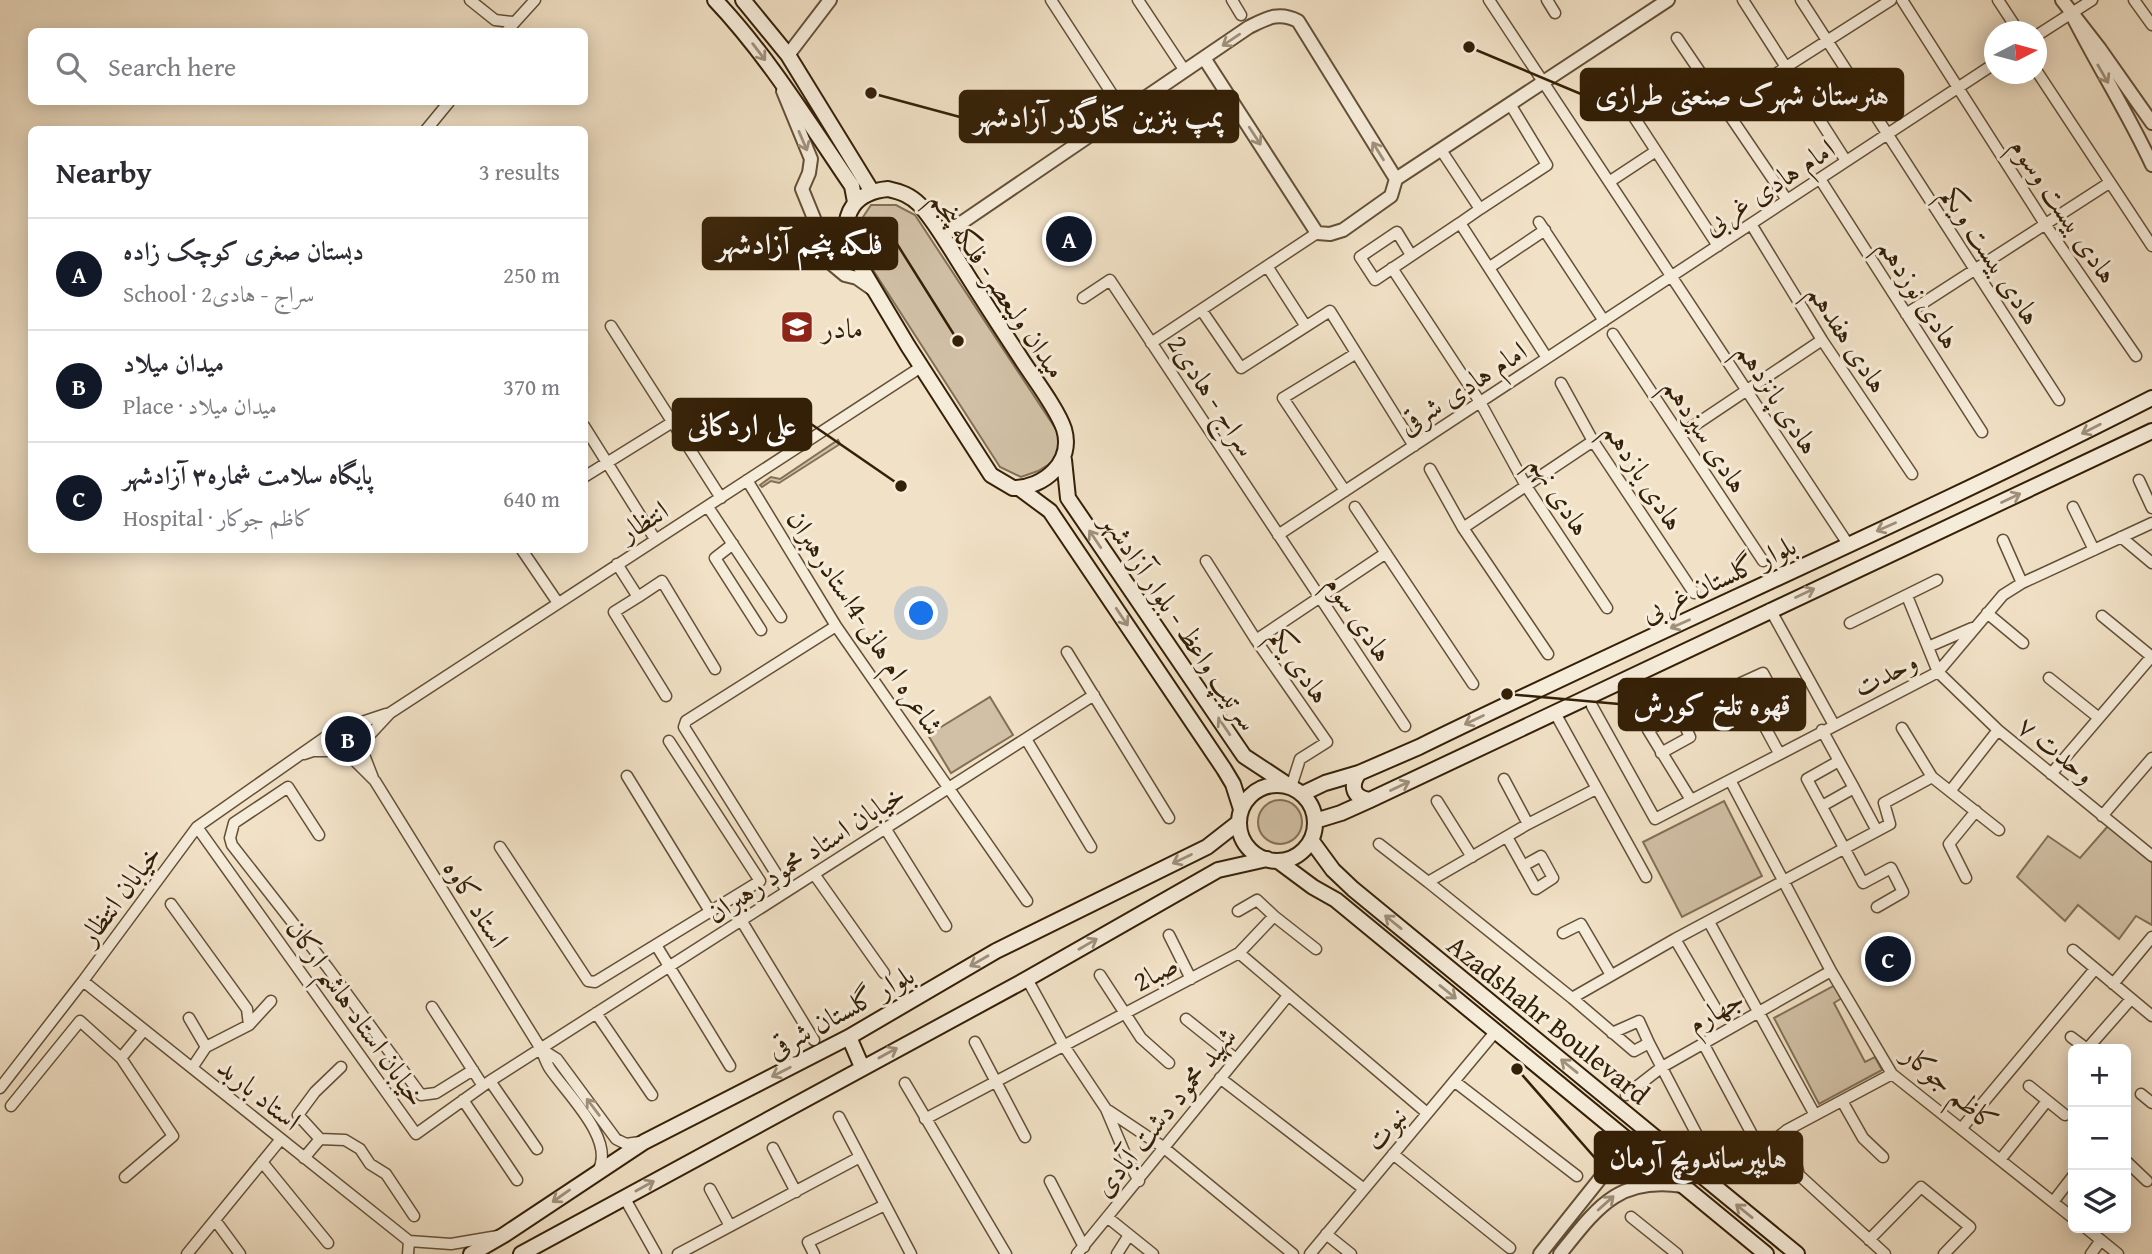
<!DOCTYPE html>
<meta charset="utf-8">
<style>
body{margin:0;font-family:"Gentium Book Plus",Amiri,serif;background:#f7f7f7;color:#2b2b33}
.controls{position:absolute;right:21px;bottom:21px;display:grid;overflow:hidden;border-radius:10px;box-shadow:0 4px 18px #0003}
.controls button{width:63px;height:63px;display:grid;place-items:center;padding:0;border:0;border-bottom:2px solid #e1e1e2;background:#fff;color:#2b2b33;font:35px sans-serif}
.compass{position:absolute;left:1984px;top:21px;width:63px;height:63px;border-radius:50%;background:#fff;box-shadow:0 4px 18px #0003;rotate:84deg}
.you{position:absolute;left:922px;top:614px;width:24px;height:24px;margin:-18px;border:5px solid #fff;border-radius:50%;background:#1a73e8;box-shadow:0 0 0 10px #1a73e833}
.badge{display:grid;place-items:center;width:46px;height:46px;border-radius:50%;background:#111827;color:#fff;font-size:23px;font-weight:700}
.pin{position:absolute;translate:-50% -50%;border:4px solid #fff;box-shadow:0 2px 7px #0006}
.list{margin:0;padding:0;list-style:none}
h2{display:flex;justify-content:space-between;align-items:center;height:91px;margin:0;padding:0 28px;font-size:30px}
h2 small{font-size:23px;font-weight:400;color:#7c7c81}
.list li{display:grid;grid-template-columns:46px 1fr auto;gap:21px;align-items:center;box-sizing:border-box;height:112px;padding:0 28px;border-top:2px solid #e1e1e2}
.list b{display:block;font-size:26px;white-space:nowrap}
.list p{margin:0;font-size:23px;white-space:nowrap;color:#7c7c81}
.list em{font-size:23px;font-style:normal;color:#7c7c81}
.icon{flex:none;width:38px;height:38px;fill:none;stroke:currentColor;stroke-width:2;stroke-linecap:round;stroke-linejoin:round}
.map{position:relative;flex:none;width:2152px;height:1254px;overflow:hidden}
.search{position:absolute;background:#fff;box-shadow:0 4px 18px #0003;left:28px;top:28px;width:560px;height:77px;display:flex;align-items:center;gap:18px;box-sizing:border-box;padding:0 24px;border-radius:10px;color:#7c7c81;font-size:26px}
.panel{position:absolute;background:#fff;box-shadow:0 4px 18px #0003;left:28px;top:126px;width:560px;height:427px;border-radius:10px}
.map>svg:first-child{display:block}
.green{fill:#d1c0a6;stroke:#827056;stroke-width:2}
.lines{fill:none;stroke-linecap:round;stroke-linejoin:round}
.minor-casing{stroke:#635037;stroke-width:13}
.tertiary-casing{stroke:#635037;stroke-width:16}
.secondary-casing{stroke:#342007;stroke-width:18}
.minor{stroke:#f6ecda;stroke-width:10}
.tertiary{stroke:#f6ecda;stroke-width:12}
.secondary{stroke:#f6ecda;stroke-width:14}
.oneway{stroke:#9f907b}
.labels{text-anchor:middle;dominant-baseline:central;stroke-width:6;stroke-linejoin:round;paint-order:stroke}
.street-label{font-size:28px;fill:#342007;stroke:#f6ecda}
.poi-label{font-size:28px;fill:#342007;stroke:#f6ecda;text-anchor:start}
.leader{fill:none;stroke:#342007;stroke-width:2.5}
.callout-dot{fill:#342007;stroke:#f6ecda;stroke-width:2.5}
.callout{fill:#342007;stroke:#342007;stroke-width:2.5}
.callout-label{font-size:30px;text-anchor:middle;font-weight:bold;fill:#fff}
</style>
<div class="map">
<svg width="2152" height="1254" viewBox="0 0 2152 1254">
<rect width="100%" height="100%" fill="#f1e1c6"/>
<filter id="stains"><feTurbulence type="fractalNoise" baseFrequency=".00286" numOctaves="4"/><feColorMatrix values="0 0 0 0 .2 0 0 0 0 .09 0 0 0 0 .02 0 0 0 .5 -.17"/></filter>
<radialGradient id="worn" r=".72"><stop offset=".6" stop-color="#630" stop-opacity="0"/><stop offset="1" stop-color="#630" stop-opacity=".3"/></radialGradient>
<!-- green -->
<path class="green" d="M871,205H896L915,215L1063,440L1059,458L1038,471L1021,477L1000,467L855,242L857,226Z
M838,440L840,444L779,483L771,481L762,487L760,485L771,477L780,479Z
M990,697L1013,735L951,773L928,735Z
M334 738a13 13 0 1 1 26 0a13 13 0 1 1-26 0Z
M1258 822a22 22 0 1 1 44 0a22 22 0 1 1-44 0Z
M1724,801L1762,876L1682,917L1643,842Z
M2108,826L2152,863V925L2136,916L2119,939L2078,905L2065,921L2017,877L2048,836L2080,858Z
M1835,985L1842,998L1834,1003L1865,1062L1875,1057L1882,1070L1819,1104L1774,1018Z"/>
<g class="lines">
<defs>
<path id="minor" d="M470,0L495,20L513,22
M1051,0L1112,94
M1138,0L1185,71
M1232,0L1241,15
M1489,0L1848,544
M1547,0L1555,13
M1743,0L1846,161
M1801,0L2059,400
M1902,0L2045,224L2136,356
M1998,0L2019,32
M2134,0L2152,25
M506,32L535,0
M2036,36L2092,0
M1677,38L1787,200
M2036,70L2152,246
M1617,91L1718,246
M1725,110L1786,67L1891,0
M426,130L449,102
M1441,150L1480,209L1460,223L1547,358
M1820,179L1982,432
M1609,182L1656,151
M1480,209L1547,165L1510,104
M1539,222L1604,321
M1751,224L1822,340L1912,474
M1411,255L1397,232L1360,257L1375,280L1460,223
M1267,266L1305,325
M1490,267L1545,230
M1392,268L1480,402L1526,486L1607,608
M1083,298L1110,280L1405,726
M1202,311L1241,368L1330,311L1414,446
M1906,314L2109,183
M611,326L721,498
M1613,334L1763,561
M1151,343L1317,233
M1561,383L1593,441L1694,593
M584,426L655,539
M1680,435L1822,340
M1430,469L1463,528L1548,654
M584,477L671,423
M747,480L836,626L1027,901
M2139,480L2152,508
M1345,491L1283,398L1355,354
M708,507L781,617
M1355,507L1473,684
M2073,507L2094,550
M1463,528L1593,441
M1278,535L1994,64
M2121,537L2152,563
M2003,540L2022,583
M733,544L715,558L761,630
M522,550L558,603
M1206,561L1256,640L1327,742L1300,759L1291,787
M617,564L638,597L662,581L715,669
M1907,596L1938,672L1998,730L2152,856
M638,597L614,612L666,696
M1770,609L1834,725
M1987,613L2023,643
M2102,616L2152,657
M1850,623L1937,580
M1256,640L1386,553
M1928,647L1972,628
M1067,652L1169,818
M2049,678L2099,718
M1592,706L1655,819L1938,672L2003,595L2022,583L2152,523
M1555,713L1646,877
M1759,716L1780,705L1763,673L1741,683L1779,753
M331 739a16 16 0 1 1 32 0a16 16 0 1 1-32 0Z
M353,725L386,714
M1902,728L1932,777L1999,830
M1822,730L1839,761
M1026,739L1091,847
M363,742L390,713L921,367
M361,747L373,778
M1661,753L1690,737L1679,713L1648,730L1691,800
M304,754L313,751H337
M349,755L375,781L541,1049C544,1056 546,1063 550,1069C567,1094 616,1140 598,1171
M2051,774L2152,656
M627,776L711,913
M1504,779L1528,824
M1730,780L1831,971L1892,1074L2073,1218
M1854,788L1877,831
M1596,789L1528,824L1428,882L1572,998L1675,939L1890,824L1884,803L1932,777
M1951,790L1998,730
M1437,801L1472,857
M1822,806L1854,788L1839,761L1807,779L1863,883L1891,868L1903,892L1877,907
M2102,816L2152,758
M197,827L416,1134L490,1081L1094,695
M885,828L946,926
M319,835L288,787L234,823L230,838L232,845L328,968L421,1095L436,1093L473,1070
M1507,837L1536,889L1553,878L1541,856L1523,866
M1379,844L1428,882
M500,847L588,981L595,982L760,881L669,741
M814,874L884,973
M1966,878L1949,844L1976,811
M787,891L684,727L686,721L836,626
M171,904L247,1009L249,1025
M1238,911L1257,900L1274,916
M741,920L814,1040
M1709,922L1815,1115
M1563,933L1581,924L1611,975
M1169,935L1191,979
M1675,939L1716,1009
M656,945L730,1066
M2073,950L2152,1016
M1239,953L1427,1113
M1100,975L1141,1038L1169,1063
M1027,979L1064,1046L1106,1109L1128,1161L1139,1181
M83,981L409,1241
M2113,984L2152,937
M1572,998L1634,1051L1649,1043L1639,1021L1612,1033
M432,1007L483,1086
M596,1013L652,1095
M189,1018L206,1047
M1186,1019L1236,1059
M2071,1037L2087,1049
M975,1042L1025,1137
M1649,1043L1719,1177
M1703,1043L1761,1151L1799,1175
M541,1049L557,1059L616,1139L626,1144L640,1142
M2087,1049L2131,999
M192,1068L206,1047L249,1025L271,1001
M1220,1078L1364,1189
M490,1081L537,1149
M1454,1081L1577,1176
M905,1083L1006,1254
M2029,1086L2065,1115
M0,1088L83,981L197,827L334,731
M2141,1094L2152,1103
M1626,1095L1662,1067L1831,971
M463,1100L517,1180
M1842,1101L1863,1138L1883,1157
M11,1106L80,1021L121,1058
M1106,1109L1163,1147L1293,1254
M839,1117L911,1254
M925,1119L1239,953L1274,916L1316,949
M1961,1129L2095,969
M1787,1130L1799,1175L1885,1254
M320,1139L298,1115L315,1092L341,1067
M773,1148L796,1192
M1393,1154L1510,1248
M304,1158L320,1139L345,1140L360,1149L370,1164L386,1174L414,1216
M2000,1160L2047,1101
M2126,1161L2147,1181
M262,1162L328,1243
M125,1177L173,1136L121,1058L144,1030
M1050,1181L1084,1247
M1709,1182L1761,1151L1787,1130L1892,1074
M710,1189L730,1226
M624,1197L656,1254
M2053,1202L2073,1176
M1107,1217L1153,1254
M1631,1217L1677,1254
M215,1220L240,1254
M2086,1228L2118,1254
M1326,1234L1351,1254
M1869,1240L1921,1187L1970,1227L1944,1254
M409,1241L451,1244L498,1236
M187,1254L281,1139
M408,1254L409,1241
M678,1254L860,1157
M814,1254L808,1242L885,1205
M1077,1254L1287,997
M1117,1254L1129,1235
M1310,1254L1496,1031
M2091,1254L2101,1240"/>
<path id="tertiary" d="M2062,0L2100,49L2152,123
M2071,13C2097,65 2128,113 2152,165
M788,55L830,0
M783,91L811,159L809,173L802,189L833,265L845,275L857,278L874,290
M1396,179L1668,0
M942,236L1249,27C1267,18 1279,11 1298,21L1396,179L1391,196L1343,230L1330,234L1317,233L1204,58
M1624,1148L1667,1184
M1540,1254L1630,1141
M1560,1254C1597,1208 1618,1176 1683,1186"/>
<path id="secondary" d="M715,0C768,56 809,123 852,186L855,202
M743,0L788,55L871,190
M888,189C901,192 910,195 920,205C935,222 947,243 959,262C979,294 999,325 1020,357C1032,376 1057,408 1064,429C1074,462 1044,488 1013,488L991,475L908,346L847,244C842,212 855,192 888,189Z
M1064,460L1068,498L1244,756L1291,787
M1019,488L1050,511L1224,769L1233,784L1241,809
M1359,773C1349,787 1354,798 1370,800
M1239 823a38 38 0 1 1 76 0a38 38 0 1 1-76 0Z
M1302,794L1325,783L1359,773L1419,747C1662,628 1911,521 2152,398
M1315,821L1341,813L1370,800L2152,431
M1311,840L1333,870L1353,889L1797,1254
M1278,861L1313,887L1336,900L1766,1254
M849,1037L862,1067
M471,1254L504,1235L644,1142L849,1037L996,951L1207,847L1239,822
M521,1254L1027,979L1218,870L1267,859"/>
</defs>
<!-- minor casing -->
<use href="#minor" class="minor-casing"/>
<!-- tertiary casing -->
<use href="#tertiary" class="tertiary-casing"/>
<!-- secondary casing -->
<use href="#secondary" class="secondary-casing"/>
<!-- minor -->
<use href="#minor" class="minor"/>
<!-- tertiary -->
<use href="#tertiary" class="tertiary"/>
<!-- secondary -->
<use href="#secondary" class="secondary"/>
</g>
<!-- one-way arrows -->
<defs><path id="oneway-shaft" d="M-6 0H5M1.5-3L5.5 0L1.5 3" fill="none" stroke-width="1.6" stroke-linecap="round" stroke-linejoin="round" transform="scale(1.75)"/></defs>
<g class="oneway">
<use href="#oneway-shaft" transform="translate(1231 40) rotate(146)"/>
<use href="#oneway-shaft" transform="translate(759 52) rotate(53)"/>
<use href="#oneway-shaft" transform="translate(2103 74) rotate(60)"/>
<use href="#oneway-shaft" transform="translate(1255 136) rotate(57)"/>
<use href="#oneway-shaft" transform="translate(803 141) rotate(67)"/>
<use href="#oneway-shaft" transform="translate(1378 151) rotate(-122)"/>
<use href="#oneway-shaft" transform="translate(2091 429) rotate(153)"/>
<use href="#oneway-shaft" transform="translate(2011 498) rotate(-25)"/>
<use href="#oneway-shaft" transform="translate(1886 527) rotate(156)"/>
<use href="#oneway-shaft" transform="translate(1095 539) rotate(-124)"/>
<use href="#oneway-shaft" transform="translate(1805 593) rotate(-25)"/>
<use href="#oneway-shaft" transform="translate(1122 617) rotate(56)"/>
<use href="#oneway-shaft" transform="translate(1680 624) rotate(156)"/>
<use href="#oneway-shaft" transform="translate(1474 720) rotate(154)"/>
<use href="#oneway-shaft" transform="translate(1224 726) rotate(-124)"/>
<use href="#oneway-shaft" transform="translate(1400 786) rotate(-25)"/>
<use href="#oneway-shaft" transform="translate(1182 859) rotate(154)"/>
<use href="#oneway-shaft" transform="translate(1393 922) rotate(-141)"/>
<use href="#oneway-shaft" transform="translate(1088 944) rotate(-30)"/>
<use href="#oneway-shaft" transform="translate(979 961) rotate(150)"/>
<use href="#oneway-shaft" transform="translate(1448 992) rotate(39)"/>
<use href="#oneway-shaft" transform="translate(888 1053) rotate(-29)"/>
<use href="#oneway-shaft" transform="translate(1569 1066) rotate(-141)"/>
<use href="#oneway-shaft" transform="translate(781 1072) rotate(153)"/>
<use href="#oneway-shaft" transform="translate(593 1107) rotate(-127)"/>
<use href="#oneway-shaft" transform="translate(645 1186) rotate(-29)"/>
<use href="#oneway-shaft" transform="translate(561 1196) rotate(145)"/>
<use href="#oneway-shaft" transform="translate(1606 1203) rotate(-42)"/>
<use href="#oneway-shaft" transform="translate(1744 1211) rotate(-141)"/>
</g>
<!-- icons -->
<defs>
<symbol id="school-square" viewBox="-11 -11 22 22"><rect x="-9" y="-9" width="18" height="18" rx="4" fill="#8f2418" stroke="#f6ecda"/><path d="M0-5L7-2L0 1L-7-2ZM-4 1L0 2.5L4 1V4Q0 6-4 4Z" fill="#fff"/></symbol>
</defs>
<g fill-rule="evenodd">
<use href="#school-square" x="778" y="308" width="38" height="38"/>
</g>
<g class="labels">
<!-- street labels -->
<g class="street-label">
<text transform="translate(1768 186) rotate(-33)">امام هادی غربی</text>
<text transform="translate(2065 210) rotate(56)">هادی بیست وسوم</text>
<text transform="translate(1992 255) rotate(57)">هادی بیست ویکم</text>
<text transform="translate(999 284) rotate(56)">میدان ولیعصر- فلکه پنجم</text>
<text transform="translate(1920 293) rotate(57)">هادی نوزدهم</text>
<text transform="translate(1849 338) rotate(57)">هادی هفدهم</text>
<text transform="translate(1462 387) rotate(-33)">امام هادی شرقی</text>
<text transform="translate(1213 395) rotate(57)">سراج - هادی2</text>
<text transform="translate(1779 398) rotate(57)">هادی پانزدهم</text>
<text transform="translate(1707 435) rotate(57)">هادی سیزدهم</text>
<text transform="translate(1645 476) rotate(57)">هادی یازدهم</text>
<text transform="translate(1561 495) rotate(58)">هادی نهم</text>
<text transform="translate(643 520) rotate(-32)">انتظار</text>
<text transform="translate(1718 578) rotate(-25)">بلوار گلستان غربی</text>
<text transform="translate(1360 618) rotate(56)">هادی سوم</text>
<text transform="translate(1181 621) rotate(56)">سرتیپ واعظ - بلوار آزادشهر</text>
<text transform="translate(866 622) rotate(57)">شاعره ام هانی-4استادرهبران</text>
<text transform="translate(1301 665) rotate(56)">هادی یکم</text>
<text transform="translate(1885 673) rotate(-27)">وحدت</text>
<text transform="translate(2057 749) rotate(39)">وحدت ۷</text>
<text transform="translate(805 853) rotate(-33)">خیابان استاد محمود رهبران</text>
<text transform="translate(119 894) rotate(-53)">خیابان انتظار</text>
<text transform="translate(477 903) rotate(58)">استاد کاوه</text>
<text transform="translate(1155 972) rotate(-28)">صبا2</text>
<text transform="translate(1715 1010) rotate(-30)">جهارم</text>
<text transform="translate(840 1011) rotate(-29)">بلوار گلستان شرقی</text>
<text transform="translate(357 1012) rotate(55)">خیابان استاد هاشم ارکان</text>
<text transform="translate(1549 1019) rotate(39)">Azadshahr Boulevard</text>
<text transform="translate(1951 1087) rotate(41)">کاظم جوکار</text>
<text transform="translate(260 1093) rotate(39)">استاد باربد</text>
<text transform="translate(1164 1111) rotate(-51)">شهید محمود دشت آبادی</text>
<text transform="translate(1385 1128) rotate(-50)">نبوت</text>
</g>
<!-- poi labels -->
<g class="poi-label">
<text x="822" y="327">مادر</text>
</g>
</g>
<!-- callouts -->
<path class="leader" d="M1469 47L1581 94M871 93L960 117M958 341L897 244M901 486L811 424M1507 694L1619 704M1517 1069L1595 1158"/>
<g class="callout-dot">
<circle cx="1469" cy="47" r="7"/>
<circle cx="871" cy="93" r="7"/>
<circle cx="958" cy="341" r="7"/>
<circle cx="901" cy="486" r="7"/>
<circle cx="1507" cy="694" r="7"/>
<circle cx="1517" cy="1069" r="7"/>
</g>
<g class="callout">
<rect x="1581" y="69" width="322" height="51" rx="7"/>
<rect x="960" y="91" width="278" height="51" rx="7"/>
<rect x="703" y="218" width="194" height="51" rx="7"/>
<rect x="673" y="399" width="138" height="51" rx="7"/>
<rect x="1619" y="679" width="186" height="51" rx="7"/>
<rect x="1595" y="1132" width="207" height="51" rx="7"/>
</g>
<g class="callout-label">
<text x="1742" y="105">هنرستان شهرک صنعتی طرازی</text>
<text x="1099" y="127">پمپ بنزین کنارگذر آزادشهر</text>
<text x="800" y="254">فلکه پنجم آزادشهر</text>
<text x="742" y="435">علی اردکانی</text>
<text x="1712" y="715">قهوه تلخ کورش</text>
<text x="1698" y="1168">هایپرساندویچ آرمان</text>
</g>
<rect width="100%" height="100%" filter="url(#stains)"/>
<rect width="100%" height="100%" fill="url(#worn)"/>
</svg>
<div class="controls">
<button>+</button>
<button>−</button>
<button><svg class="icon" aria-label="layers" viewBox="0 0 24 24"><path d="M12 4l9 5-9 5-9-5zM3 14l9 5 9-5"/></svg></button>
</div>
<svg class="compass" viewBox="-18 -18 36 36"><path d="M0-13l5 13h-10z" fill="#e53935"/><path d="M0 13l5-13h-10z" fill="#7c7c81"/></svg>
<div class="you"></div>
<div class="pin badge" style="left:1069px;top:239px">A</div>
<div class="pin badge" style="left:348px;top:739px">B</div>
<div class="pin badge" style="left:1888px;top:959px">C</div>
<div class="search"><svg class="icon" aria-label="search" viewBox="0 0 24 24"><circle cx="10" cy="10" r="6"/><path d="M15 15l6 6"/></svg>Search here</div>
<section class="panel">
<h2>Nearby<small>3 results</small></h2>
<ul class="list">
<li><span class="badge">A</span><div><b>دبستان صغری کوچک زاده</b><p>School · سراج - هادی2</p></div><em>250 m</em></li>
<li><span class="badge">B</span><div><b>میدان میلاد</b><p>Place · میدان میلاد</p></div><em>370 m</em></li>
<li><span class="badge">C</span><div><b>پایگاه سلامت شماره۳ آزادشهر</b><p>Hospital · کاظم جوکار</p></div><em>640 m</em></li>
</ul>
</section>
</div>
